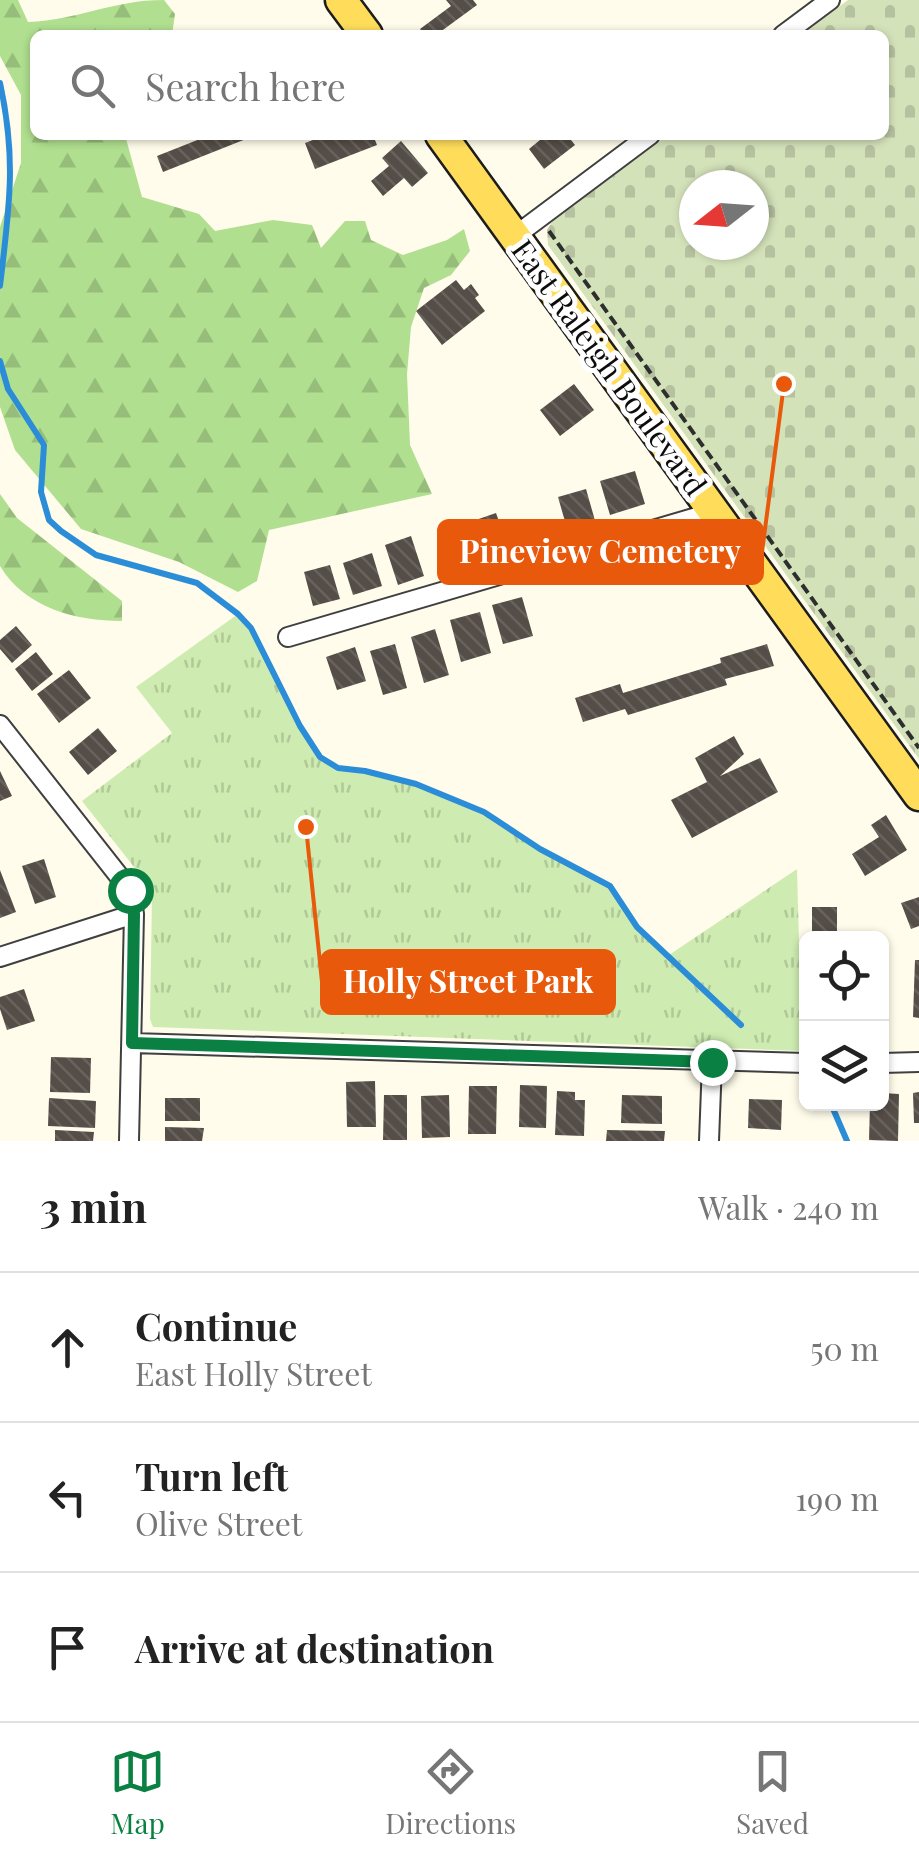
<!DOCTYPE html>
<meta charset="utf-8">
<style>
body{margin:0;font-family:"Playfair Display",serif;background:#f6f6f6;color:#222}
.controls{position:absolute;right:30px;bottom:30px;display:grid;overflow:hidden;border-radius:15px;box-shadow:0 2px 8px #0004}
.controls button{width:90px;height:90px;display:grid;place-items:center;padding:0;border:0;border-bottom:2px solid #e0e0e0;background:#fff;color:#222;font:50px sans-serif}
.compass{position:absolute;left:679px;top:170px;width:90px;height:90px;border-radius:50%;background:#fff;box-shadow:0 2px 8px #0004;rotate:253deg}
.stop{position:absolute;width:30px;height:30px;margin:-22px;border:8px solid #0b8043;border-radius:50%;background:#fff}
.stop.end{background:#0b8043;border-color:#fff;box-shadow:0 2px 10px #0008}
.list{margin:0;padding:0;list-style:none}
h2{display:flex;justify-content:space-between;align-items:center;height:130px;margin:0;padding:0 40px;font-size:42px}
h2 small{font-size:32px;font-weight:400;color:#767676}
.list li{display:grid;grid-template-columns:65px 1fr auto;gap:30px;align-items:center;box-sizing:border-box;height:150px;padding:0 40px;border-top:2px solid #e0e0e0}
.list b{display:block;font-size:38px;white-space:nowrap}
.list p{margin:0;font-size:32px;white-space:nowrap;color:#767676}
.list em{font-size:32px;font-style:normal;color:#767676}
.icon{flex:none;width:55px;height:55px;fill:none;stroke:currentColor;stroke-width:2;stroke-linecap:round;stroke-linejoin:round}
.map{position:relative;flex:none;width:919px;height:1141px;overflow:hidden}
.search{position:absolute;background:#fff;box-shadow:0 2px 8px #0004;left:30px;right:30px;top:30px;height:110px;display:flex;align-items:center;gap:25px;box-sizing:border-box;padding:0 35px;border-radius:15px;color:#767676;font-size:38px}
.sheet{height:580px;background:#fff}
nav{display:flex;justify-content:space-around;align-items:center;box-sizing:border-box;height:140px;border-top:2px solid #e0e0e0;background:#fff;font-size:28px;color:#767676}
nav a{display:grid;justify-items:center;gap:5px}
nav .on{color:#0b8043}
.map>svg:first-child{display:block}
.forest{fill:url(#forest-firs)}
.cemetery{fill:url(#cemetery-stones);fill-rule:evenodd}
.park{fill:url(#park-tufts)}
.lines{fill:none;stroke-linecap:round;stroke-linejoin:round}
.stream{stroke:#2b8dd8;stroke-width:6}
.building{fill:url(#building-back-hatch)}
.minor-casing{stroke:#3f3f3f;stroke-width:22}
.primary-casing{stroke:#1d1d1d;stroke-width:35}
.path{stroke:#2e2e2e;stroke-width:4;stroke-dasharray:10 5;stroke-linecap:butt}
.minor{stroke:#fff;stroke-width:18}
.primary{stroke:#ffdd5b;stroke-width:30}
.route{stroke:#0b8043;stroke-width:12}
.labels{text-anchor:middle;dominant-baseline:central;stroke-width:10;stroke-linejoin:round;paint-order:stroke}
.street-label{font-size:30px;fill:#0c0c0c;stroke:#fff}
.leader{fill:none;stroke:#e8590c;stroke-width:4}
.callout-dot{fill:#e8590c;stroke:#fff;stroke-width:4}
.callout{fill:#e8590c;stroke:#e8590c;stroke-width:4}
.callout-label{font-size:32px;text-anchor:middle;font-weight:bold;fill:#fff}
</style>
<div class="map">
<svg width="919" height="1141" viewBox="0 0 919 1141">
<defs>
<pattern id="forest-firs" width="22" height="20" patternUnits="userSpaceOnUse" patternTransform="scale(2.5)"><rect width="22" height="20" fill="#b0df8f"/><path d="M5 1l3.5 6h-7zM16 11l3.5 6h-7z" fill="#96be7a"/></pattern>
<pattern id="cemetery-stones" width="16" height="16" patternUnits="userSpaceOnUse" patternTransform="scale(2.5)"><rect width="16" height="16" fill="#d4e2ba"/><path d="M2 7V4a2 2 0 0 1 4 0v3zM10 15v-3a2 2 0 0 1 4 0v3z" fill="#b5c19f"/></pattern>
<pattern id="park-tufts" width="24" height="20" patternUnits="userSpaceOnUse" patternTransform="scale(2.5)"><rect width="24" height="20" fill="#ceecb1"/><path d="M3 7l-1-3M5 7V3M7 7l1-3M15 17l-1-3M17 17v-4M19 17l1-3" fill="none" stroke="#b0c997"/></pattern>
<pattern id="building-back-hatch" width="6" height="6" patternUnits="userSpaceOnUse" patternTransform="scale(2.5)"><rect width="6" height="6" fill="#554d47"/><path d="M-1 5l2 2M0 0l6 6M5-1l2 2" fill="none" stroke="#68625d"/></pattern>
</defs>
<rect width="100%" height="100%" fill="#fffceb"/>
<!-- forest -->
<path class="forest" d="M0,0H18L28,22C78,20 113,0 164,0L175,14L172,35H35V135H125L142,197L199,214L215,231L273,220L312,225L321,248L345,221H365L371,240L403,255L447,240L464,229L470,251L451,275L424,288L411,327L407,374L410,445L432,494L269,530L257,581L238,592L179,562L81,529L15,450L0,407V227L21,163V95L0,56Z
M0,494L17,518L122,601V621C76,621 25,608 0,566Z"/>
<!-- cemetery -->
<path class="cemetery" d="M848,0H919V759L548,245L547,230L552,222L668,135H884V35H801ZM694,185H754V245H694Z"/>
<!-- park -->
<path class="park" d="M238,614L251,628L300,726L320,757L338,768L365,771L416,784L501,821L540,849L610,886L637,927L669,955L797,869L802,1051L153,1027L150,1019L152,896L138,872L82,801L172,733L136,687Z"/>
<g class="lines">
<!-- stream -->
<path class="stream" d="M0,83C17,161 9,208 0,286
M0,361L8,389L44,445L41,492L49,520L61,531L96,555L197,583L238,614L251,628L300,726L320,757L338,768L365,771L416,784L484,812L540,849L610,886L637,927L741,1025
M831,1104L847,1141"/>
</g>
<!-- building -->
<path class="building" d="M446,0H473L477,5L436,35H424L420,29L451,6Z
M210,135H256L163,172L157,156Z
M326,135H373L377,145L315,169L305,143Z
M546,135H567L575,145L544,169L529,149Z
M401,141L428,173L412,187L404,178L383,196L371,181L389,166L382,158Z
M456,280L464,290L471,284L479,295L475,298L485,311L442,345L416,311Z
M574,384L594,410L560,436L540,410Z
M635,471L645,504L610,515L600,481Z
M586,489L596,524L568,532L558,497Z
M496,513L508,547L479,557L467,523Z
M411,536L424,576L398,585L385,545Z
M372,553L382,586L353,595L343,563Z
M330,565L340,599L313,606L304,572Z
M522,597L533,636L503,644L492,605Z
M480,612L491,653L461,662L450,620Z
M16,626L32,645L12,663L0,649V640Z
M435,629L449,675L424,683L411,637Z
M395,644L407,688L383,695L370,651Z
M767,644L774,666L725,679L727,685L628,715L625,709L583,722L575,698L620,684L623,693L721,663L720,658Z
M355,647L366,681L337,690L326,657Z
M36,652L53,674L32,691L15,669Z
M69,670L91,698L59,723L37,694Z
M98,728L117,751L88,775L69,752Z
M734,736L744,754L720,776L760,758L778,792L692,838L671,800L707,782L695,758Z
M0,771L12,796L0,801Z
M886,815L907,850L865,876L852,854L879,837L871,825Z
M44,859L56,897L35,904L22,866Z
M0,870L16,912L0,918Z
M919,897V926L911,929L901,903Z
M812,907H837V938H812Z
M915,960H919V1018L913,1017Z
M24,989L35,1021L7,1030L0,1009V997Z
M51,1057L91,1058L90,1093L50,1092Z
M375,1081L376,1127H347L346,1082Z
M520,1085L547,1086L546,1128L519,1127Z
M469,1086H497L496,1134H468Z
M557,1091L575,1092V1100H585L584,1136L555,1135Z
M919,1092V1123H914L913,1093Z
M882,1093L899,1094L898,1141L869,1140L870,1104H882Z
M384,1095H407V1140H383Z
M449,1095L450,1137L422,1138L421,1096Z
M622,1095L662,1096V1124L621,1123Z
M49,1098L96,1101L95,1128L48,1126Z
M165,1098H200V1121H165Z
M749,1099L782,1100L781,1130L748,1128Z
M165,1127L204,1128L202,1141H165Z
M55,1130L94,1132L93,1141H55Z
M607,1130L665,1131L664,1141H606Z"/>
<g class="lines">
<defs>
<path id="minor" d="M783,35L830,0
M515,236L650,135
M288,637L714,512
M0,725L130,890L134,914L129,1141
M0,957L134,914
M132,1043L806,1063
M882,1063L919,1062
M709,1141L712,1062"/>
<path id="primary" d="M341,0L367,35
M441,135L919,795"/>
</defs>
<!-- minor casing -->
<use href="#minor" class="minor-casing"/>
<!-- primary casing -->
<use href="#primary" class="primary-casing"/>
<!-- path -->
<path class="path" d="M549,231L919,748"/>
<!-- minor -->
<use href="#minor" class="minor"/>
<!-- primary -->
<use href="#primary" class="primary"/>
</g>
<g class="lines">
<!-- route -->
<path class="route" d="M130,890L134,914L132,1043L712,1062"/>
</g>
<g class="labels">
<!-- street labels -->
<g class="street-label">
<text transform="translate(610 367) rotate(54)">East Raleigh Boulevard</text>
</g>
</g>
<!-- callouts -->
<path class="leader" d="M784 384L762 552M306 827L322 982"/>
<g class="callout-dot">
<circle cx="784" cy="384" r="10"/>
<circle cx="306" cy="827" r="10"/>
</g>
<g class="callout">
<rect x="439" y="521" width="323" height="62" rx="10"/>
<rect x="322" y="951" width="292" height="62" rx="10"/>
</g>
<g class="callout-label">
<text x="600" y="563">Pineview Cemetery</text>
<text x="468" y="993">Holly Street Park</text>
</g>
</svg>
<div class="controls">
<button><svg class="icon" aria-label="locate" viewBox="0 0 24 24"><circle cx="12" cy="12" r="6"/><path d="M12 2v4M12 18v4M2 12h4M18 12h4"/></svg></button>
<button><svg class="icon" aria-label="layers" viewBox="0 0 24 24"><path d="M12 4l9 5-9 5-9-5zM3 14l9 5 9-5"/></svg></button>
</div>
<svg class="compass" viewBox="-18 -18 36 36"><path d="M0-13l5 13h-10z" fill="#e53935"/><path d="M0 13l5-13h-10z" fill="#767676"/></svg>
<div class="stop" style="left:130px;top:890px"></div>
<div class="stop end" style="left:712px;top:1062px"></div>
<div class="search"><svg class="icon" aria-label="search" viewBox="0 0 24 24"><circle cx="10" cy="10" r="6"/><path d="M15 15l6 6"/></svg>Search here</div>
</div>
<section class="sheet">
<h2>3 min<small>Walk · 240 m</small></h2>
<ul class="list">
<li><svg class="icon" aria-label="ahead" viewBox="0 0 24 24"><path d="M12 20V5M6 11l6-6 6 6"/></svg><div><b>Continue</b><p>East Holly Street</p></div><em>50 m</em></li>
<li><svg class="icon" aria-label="left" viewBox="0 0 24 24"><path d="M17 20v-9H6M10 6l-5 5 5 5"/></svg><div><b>Turn left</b><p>Olive Street</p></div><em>190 m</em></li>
<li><svg class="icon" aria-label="arrive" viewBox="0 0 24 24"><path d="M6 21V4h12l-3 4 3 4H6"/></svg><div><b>Arrive at destination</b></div></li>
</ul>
</section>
<nav>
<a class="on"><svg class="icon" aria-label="map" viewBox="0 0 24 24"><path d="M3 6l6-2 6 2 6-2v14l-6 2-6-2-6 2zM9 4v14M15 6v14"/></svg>Map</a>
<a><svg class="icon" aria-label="directions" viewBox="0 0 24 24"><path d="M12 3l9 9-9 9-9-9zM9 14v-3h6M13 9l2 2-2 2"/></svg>Directions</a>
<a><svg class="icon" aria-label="saved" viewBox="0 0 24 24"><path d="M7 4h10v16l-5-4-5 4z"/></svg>Saved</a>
</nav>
